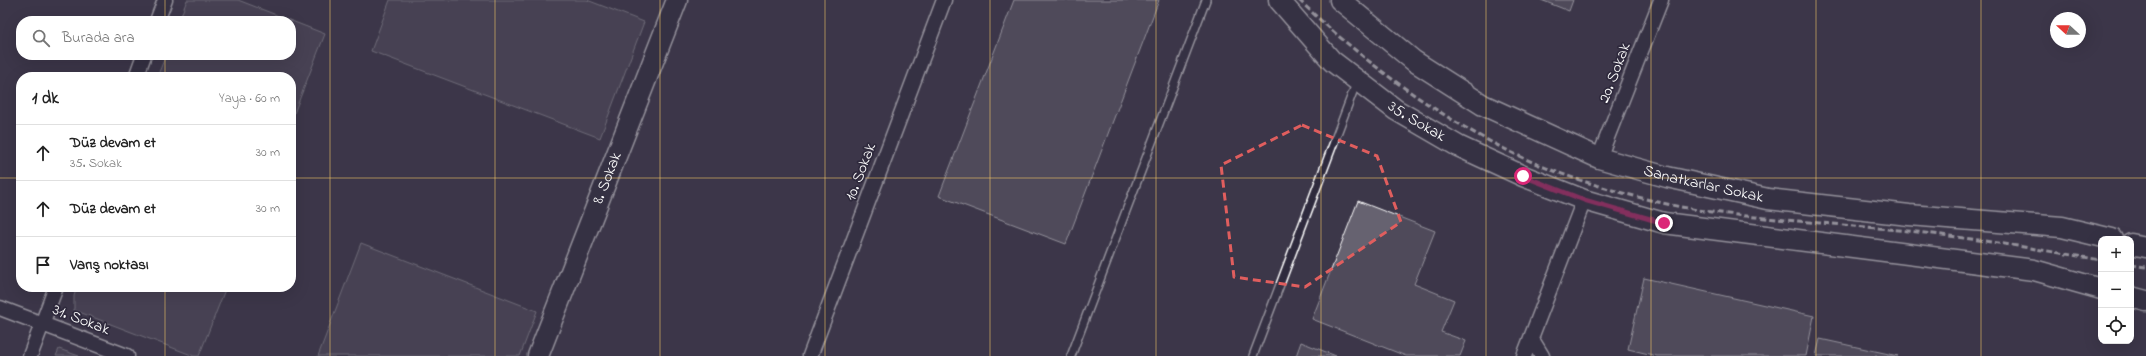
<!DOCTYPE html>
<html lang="tr">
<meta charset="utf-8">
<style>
body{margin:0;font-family:"Indie Flower",sans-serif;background:#f6f6f6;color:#222}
.controls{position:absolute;right:12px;bottom:12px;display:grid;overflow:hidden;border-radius:8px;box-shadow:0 4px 16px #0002}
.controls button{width:36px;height:36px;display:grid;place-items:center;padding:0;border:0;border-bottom:1px solid #e0e0e0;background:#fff;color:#222;font:20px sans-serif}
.compass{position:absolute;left:2050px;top:12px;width:36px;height:36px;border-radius:50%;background:#fff;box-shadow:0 4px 16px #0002;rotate:291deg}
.stop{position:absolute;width:12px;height:12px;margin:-9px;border:3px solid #db2777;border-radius:50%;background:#fff}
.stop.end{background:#db2777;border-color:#fff;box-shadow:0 1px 4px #0008}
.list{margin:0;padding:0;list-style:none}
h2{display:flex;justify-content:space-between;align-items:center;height:52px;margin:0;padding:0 16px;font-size:17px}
h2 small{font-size:13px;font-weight:400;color:#767676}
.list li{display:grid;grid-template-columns:26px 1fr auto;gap:12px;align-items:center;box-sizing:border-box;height:56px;padding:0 16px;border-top:1px solid #e0e0e0}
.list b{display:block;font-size:15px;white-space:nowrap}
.list p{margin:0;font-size:13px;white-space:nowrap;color:#767676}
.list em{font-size:13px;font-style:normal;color:#767676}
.icon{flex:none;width:22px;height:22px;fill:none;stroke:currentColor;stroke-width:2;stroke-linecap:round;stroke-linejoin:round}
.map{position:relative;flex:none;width:2146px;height:356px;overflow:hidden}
.search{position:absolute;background:#fff;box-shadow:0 4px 16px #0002;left:16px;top:16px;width:280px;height:44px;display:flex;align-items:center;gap:10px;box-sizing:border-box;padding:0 14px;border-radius:16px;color:#767676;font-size:15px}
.panel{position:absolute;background:#fff;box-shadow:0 4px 16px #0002;left:16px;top:72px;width:280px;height:220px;border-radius:16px}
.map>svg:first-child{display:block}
.green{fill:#555060;stroke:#aaa8b0}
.building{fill:#666270;stroke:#fff}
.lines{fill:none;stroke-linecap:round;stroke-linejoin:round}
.lane-casing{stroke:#fff;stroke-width:10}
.street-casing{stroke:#fff;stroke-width:17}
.secondary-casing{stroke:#fff;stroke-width:23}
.lane{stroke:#2f2a3d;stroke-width:7}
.street{stroke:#2f2a3d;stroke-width:14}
.secondary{stroke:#2f2a3d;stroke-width:20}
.rail{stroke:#fff;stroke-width:3;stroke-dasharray:6 3;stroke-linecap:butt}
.route{stroke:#db2777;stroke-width:5}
.marked{fill:none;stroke:#e05e5e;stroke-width:3;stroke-dasharray:8 5;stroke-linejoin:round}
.grid{fill:none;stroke:#ffd166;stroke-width:1;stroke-opacity:0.55}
.labels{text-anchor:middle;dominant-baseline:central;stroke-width:3.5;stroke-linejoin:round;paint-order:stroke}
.street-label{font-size:16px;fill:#fff;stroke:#2f2a3d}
</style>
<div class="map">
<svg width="2146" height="356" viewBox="0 0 2146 356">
<rect width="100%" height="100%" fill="#3c3749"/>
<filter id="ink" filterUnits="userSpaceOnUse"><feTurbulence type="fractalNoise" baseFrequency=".025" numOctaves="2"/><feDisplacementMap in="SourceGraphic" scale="8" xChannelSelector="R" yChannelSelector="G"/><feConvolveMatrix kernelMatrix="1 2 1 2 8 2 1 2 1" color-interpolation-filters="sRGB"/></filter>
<g filter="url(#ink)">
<!-- green -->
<path class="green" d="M187,0H238L325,34L291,121V77H157L166,55H291V21H179Z
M390,0H587L644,22L600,138L371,51Z
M361,243L537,311L520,356H318Z
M77,287H226L199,356H194L74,310V296Z
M59,349L79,356H56Z"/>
<!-- building -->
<path class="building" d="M1014,0H1159L1066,244L939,196Z
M1541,0H1573L1569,11Z
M1358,201L1435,231L1414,284L1454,300L1441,332L1466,341L1460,356H1406L1312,319Z
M1644,278L1814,316L1806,356H1657L1628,349Z
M1820,339L1898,356H1816Z
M1301,342L1336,356H1296Z"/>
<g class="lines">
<defs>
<path id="lane" d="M1071,356L1206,0
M1253,356L1357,81"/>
<path id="street" d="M157,21L165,0
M136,77L144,55
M1599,158L1661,0
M0,308L127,356
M1531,338L1542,356
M30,356L56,287
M810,356L944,0
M1524,356L1584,200"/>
<g id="secondary">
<path id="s1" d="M1279,0L1332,61L1396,110L1458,146L1523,176L1584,200L1664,223L2034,270L2101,289"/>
<path id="s2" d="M1340,0L1414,61L1483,105L1599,158L1667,177L1768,199L1909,215L2062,227L2112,239"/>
<path d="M2131,244L2146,247"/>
<path d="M2131,297L2146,301"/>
<path id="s3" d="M538,356L677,0"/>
</g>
</defs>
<!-- lane casing -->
<use href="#lane" class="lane-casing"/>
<!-- street casing -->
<use href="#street" class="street-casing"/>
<!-- secondary casing -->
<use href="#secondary" class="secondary-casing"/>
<!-- lane -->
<use href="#lane" class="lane"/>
<!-- street -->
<use href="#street" class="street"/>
<!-- secondary -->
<use href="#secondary" class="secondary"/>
<!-- rail -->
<path class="rail" d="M1299,0C1377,75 1481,150 1586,182C1624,194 1665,205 1704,211C1772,220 1840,224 1908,231C1972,238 2037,249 2101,260
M2131,265L2146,267"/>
</g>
</g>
<g class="lines" filter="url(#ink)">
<!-- route -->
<path class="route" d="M1523,176L1584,200L1664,223"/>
</g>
<!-- marked area -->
<path d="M0 0H2146V356H0ZM1302,125L1377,156L1401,222L1305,287L1234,277L1221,165Z" fill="#3c3749" fill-opacity=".55" fill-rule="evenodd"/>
<path class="marked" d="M1302,125L1377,156L1401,222L1305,287L1234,277L1221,165Z"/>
<!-- grid -->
<path class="grid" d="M165,0V21M330,0V356M495,0V356M660,0V356M825,0V356M990,0V356M1156,0V356M1321,0V356M1486,0V356M1651,0V356M1816,0V356M1981,0V356M165,55V77M0,178H21M291,178H2146M165,287V356"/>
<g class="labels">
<!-- street labels -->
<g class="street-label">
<text transform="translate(1615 73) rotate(-69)">20. Sokak</text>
<text stroke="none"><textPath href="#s1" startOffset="185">35. Sokak</textPath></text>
<text transform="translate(861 172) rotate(-69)">10. Sokak</text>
<text stroke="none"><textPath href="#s3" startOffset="191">8. Sokak</textPath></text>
<text stroke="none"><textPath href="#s2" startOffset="413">Sanatkarlar Sokak</textPath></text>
<text transform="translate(81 320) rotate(21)">31. Sokak</text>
</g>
</g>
</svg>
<div class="controls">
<button>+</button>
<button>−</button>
<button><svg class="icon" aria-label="locate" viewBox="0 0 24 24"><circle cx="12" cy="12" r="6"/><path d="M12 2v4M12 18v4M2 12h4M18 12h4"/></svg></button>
</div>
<svg class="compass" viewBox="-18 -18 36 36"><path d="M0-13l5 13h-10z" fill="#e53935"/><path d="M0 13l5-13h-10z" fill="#767676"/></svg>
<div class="stop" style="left:1523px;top:176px"></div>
<div class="stop end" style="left:1664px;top:223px"></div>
<div class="search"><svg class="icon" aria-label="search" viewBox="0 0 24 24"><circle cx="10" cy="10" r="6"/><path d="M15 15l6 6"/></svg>Burada ara</div>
<section class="panel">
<h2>1 dk<small>Yaya · 60 m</small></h2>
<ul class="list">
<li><svg class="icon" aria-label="ahead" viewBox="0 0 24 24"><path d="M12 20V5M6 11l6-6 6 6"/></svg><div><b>Düz devam et</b><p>35. Sokak</p></div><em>30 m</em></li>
<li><svg class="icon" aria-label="ahead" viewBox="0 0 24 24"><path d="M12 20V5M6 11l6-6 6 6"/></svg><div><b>Düz devam et</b></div><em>30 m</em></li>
<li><svg class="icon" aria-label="arrive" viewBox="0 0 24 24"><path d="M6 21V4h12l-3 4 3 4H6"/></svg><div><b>Varış noktası</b></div></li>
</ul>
</section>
</div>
